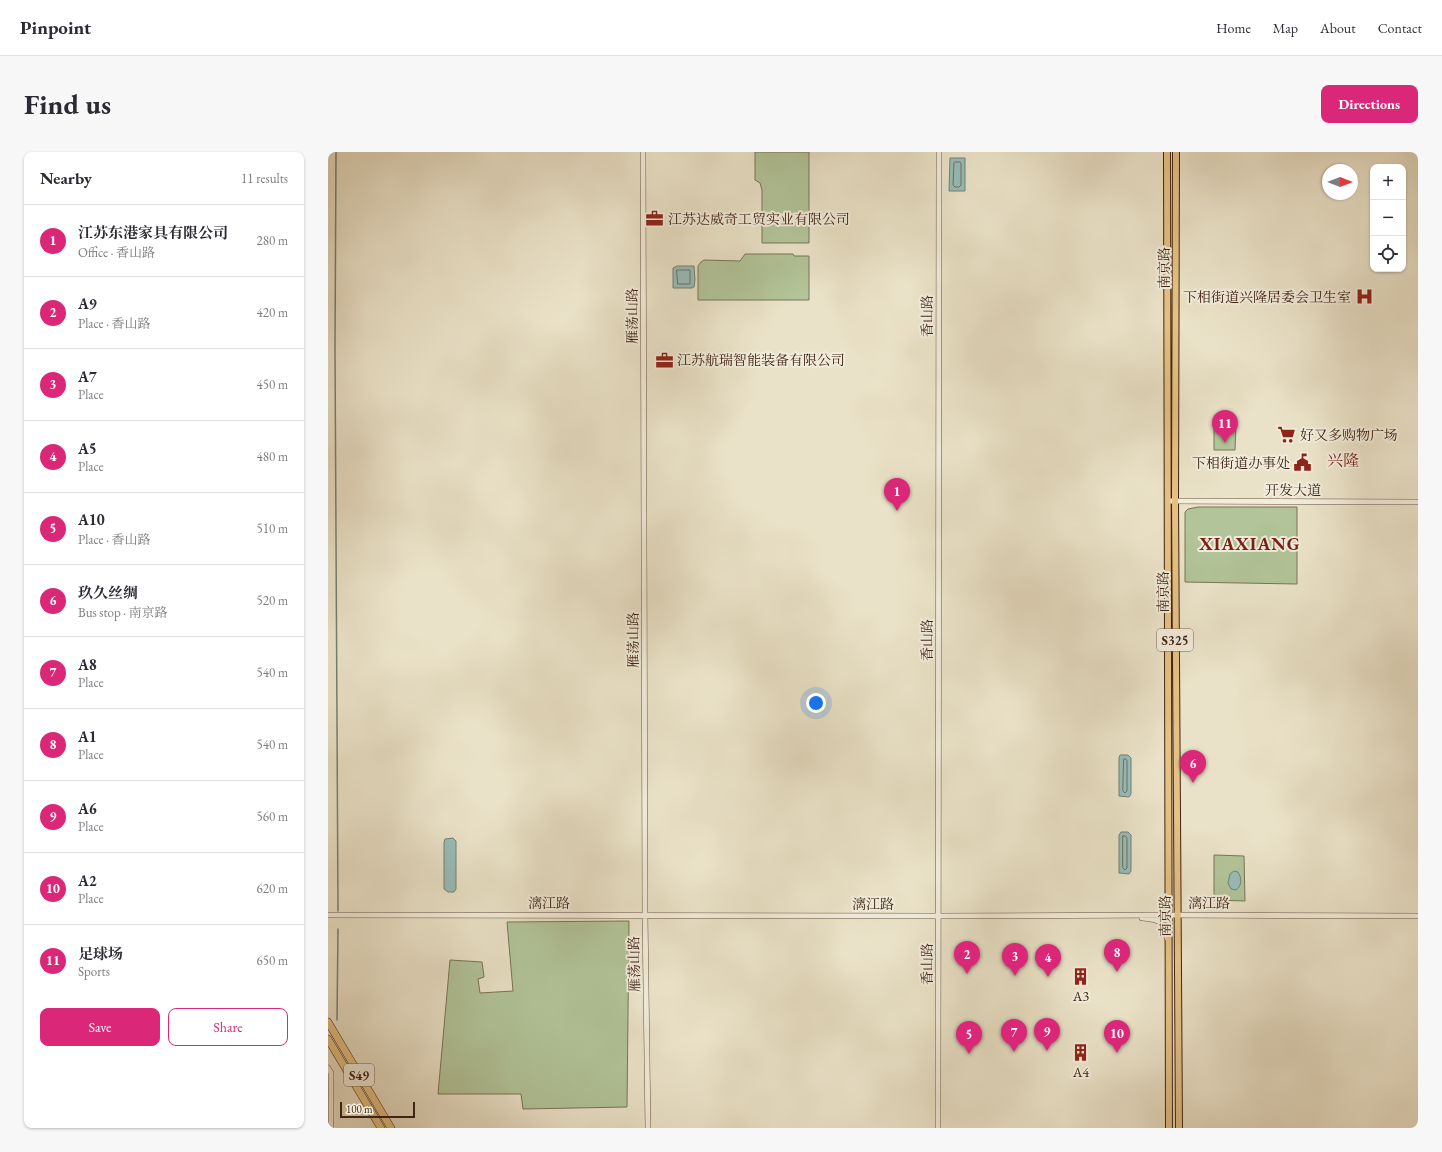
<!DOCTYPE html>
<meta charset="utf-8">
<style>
body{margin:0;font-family:"EB Garamond","Noto Serif SC",serif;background:#f7f7f7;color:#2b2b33}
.controls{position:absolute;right:12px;top:12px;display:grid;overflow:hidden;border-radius:8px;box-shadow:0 1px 3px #0004}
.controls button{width:36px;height:36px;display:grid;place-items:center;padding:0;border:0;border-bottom:1px solid #e1e1e2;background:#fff;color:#2b2b33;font:20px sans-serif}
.compass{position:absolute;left:994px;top:12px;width:36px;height:36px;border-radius:50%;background:#fff;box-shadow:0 1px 3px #0004;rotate:90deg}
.scale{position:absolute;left:12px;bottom:10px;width:75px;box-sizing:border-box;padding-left:4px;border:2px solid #412414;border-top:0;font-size:11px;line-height:14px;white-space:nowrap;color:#412414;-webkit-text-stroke:3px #f1ecdb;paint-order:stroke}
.you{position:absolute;left:488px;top:551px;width:14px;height:14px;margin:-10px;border:3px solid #fff;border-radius:50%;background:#1a73e8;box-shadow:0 0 0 6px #1a73e833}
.badge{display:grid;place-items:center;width:26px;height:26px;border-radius:50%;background:#db2777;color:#fff;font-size:13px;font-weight:700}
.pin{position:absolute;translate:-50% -33px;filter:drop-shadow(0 1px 2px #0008)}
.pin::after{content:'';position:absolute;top:21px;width:14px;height:12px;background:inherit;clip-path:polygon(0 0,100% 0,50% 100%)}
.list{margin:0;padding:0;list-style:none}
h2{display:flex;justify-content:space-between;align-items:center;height:52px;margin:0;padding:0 16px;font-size:17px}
h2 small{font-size:13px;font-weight:400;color:#7c7c81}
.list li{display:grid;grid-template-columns:26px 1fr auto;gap:12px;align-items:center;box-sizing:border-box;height:72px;padding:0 16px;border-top:1px solid #e1e1e2}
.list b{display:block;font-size:15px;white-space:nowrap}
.list p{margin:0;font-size:13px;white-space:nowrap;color:#7c7c81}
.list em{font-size:13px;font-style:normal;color:#7c7c81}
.actions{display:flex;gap:8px;padding:12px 16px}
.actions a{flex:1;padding:9px 0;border:1px solid #db2777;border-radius:8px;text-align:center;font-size:14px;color:#db2777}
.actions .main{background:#db2777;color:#fff}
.icon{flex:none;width:22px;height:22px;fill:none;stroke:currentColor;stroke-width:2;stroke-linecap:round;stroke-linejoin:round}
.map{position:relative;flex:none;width:1090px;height:976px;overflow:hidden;border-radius:8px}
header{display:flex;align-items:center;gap:24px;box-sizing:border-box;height:56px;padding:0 20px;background:#fff;border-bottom:1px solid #e1e1e2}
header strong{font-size:19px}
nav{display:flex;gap:22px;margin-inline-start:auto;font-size:14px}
.intro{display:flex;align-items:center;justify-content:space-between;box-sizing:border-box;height:96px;padding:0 24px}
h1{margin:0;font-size:28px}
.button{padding:10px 18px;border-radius:8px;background:#db2777;color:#fff;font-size:14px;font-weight:700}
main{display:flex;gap:24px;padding:0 24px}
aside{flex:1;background:#fff;border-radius:8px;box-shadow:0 1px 3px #0004}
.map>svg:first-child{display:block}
.green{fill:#b2c499;stroke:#7a7456}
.water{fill:#98bdb8;stroke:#758076}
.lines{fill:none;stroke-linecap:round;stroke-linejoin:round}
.shore{stroke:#6c7066;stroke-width:1}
.stream{stroke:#758076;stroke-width:1.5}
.minor-casing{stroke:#6b5441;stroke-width:6}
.major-casing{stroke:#412414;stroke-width:8}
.highway-casing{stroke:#412414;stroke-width:8}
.minor{stroke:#f1ecdb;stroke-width:5}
.major{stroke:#e5c184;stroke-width:6}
.highway{stroke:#e5c184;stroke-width:7}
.labels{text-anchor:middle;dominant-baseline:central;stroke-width:4;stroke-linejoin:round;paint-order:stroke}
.shield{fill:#f1ecdb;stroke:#766050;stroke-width:1}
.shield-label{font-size:13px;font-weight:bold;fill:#412414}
.poi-label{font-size:14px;fill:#412414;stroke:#f1ecdb;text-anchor:start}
.street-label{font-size:14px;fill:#412414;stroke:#f1ecdb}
.quarter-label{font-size:16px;fill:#7a1f14;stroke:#f1ecdb}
.district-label{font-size:18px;font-weight:bold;letter-spacing:1px;fill:#7a1f14;stroke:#f1ecdb}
</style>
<header>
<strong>Pinpoint</strong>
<nav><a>Home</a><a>Map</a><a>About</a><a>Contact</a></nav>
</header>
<div class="intro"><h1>Find us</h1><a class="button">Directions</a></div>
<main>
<aside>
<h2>Nearby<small>11 results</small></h2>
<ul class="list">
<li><span class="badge">1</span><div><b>江苏东港家具有限公司</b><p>Office · 香山路</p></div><em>280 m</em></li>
<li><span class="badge">2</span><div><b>A9</b><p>Place · 香山路</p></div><em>420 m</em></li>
<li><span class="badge">3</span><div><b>A7</b><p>Place</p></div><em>450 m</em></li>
<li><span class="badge">4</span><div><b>A5</b><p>Place</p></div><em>480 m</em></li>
<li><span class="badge">5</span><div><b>A10</b><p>Place · 香山路</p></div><em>510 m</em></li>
<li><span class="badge">6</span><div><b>玖久丝绸</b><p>Bus stop · 南京路</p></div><em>520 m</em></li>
<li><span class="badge">7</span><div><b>A8</b><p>Place</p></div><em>540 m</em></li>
<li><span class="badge">8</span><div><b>A1</b><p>Place</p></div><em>540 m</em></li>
<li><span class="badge">9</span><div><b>A6</b><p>Place</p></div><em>560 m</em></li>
<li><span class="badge">10</span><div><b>A2</b><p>Place</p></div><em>620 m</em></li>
<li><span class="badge">11</span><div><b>足球场</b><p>Sports</p></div><em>650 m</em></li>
</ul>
<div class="actions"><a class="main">Save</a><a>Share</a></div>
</aside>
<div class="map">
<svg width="1090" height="976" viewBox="0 0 1090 976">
<rect width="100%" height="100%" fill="#eae2c8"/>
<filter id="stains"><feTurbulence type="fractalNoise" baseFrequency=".005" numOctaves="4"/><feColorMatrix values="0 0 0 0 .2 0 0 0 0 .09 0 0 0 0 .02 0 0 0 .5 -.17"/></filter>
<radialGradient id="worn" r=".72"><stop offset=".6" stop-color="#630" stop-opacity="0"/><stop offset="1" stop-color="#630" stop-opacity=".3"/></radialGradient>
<!-- green -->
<path class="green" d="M427,0H481V91H434V38L432,31L427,28Z
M417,102H465L466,104H481V148H370V114L373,110L376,108L412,109Z
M886,270H908L907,298H886Z
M870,355H969V432L857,430V360L860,357Z
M886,703L916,704L917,749L886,748Z
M301,769L299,955L195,957L193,942H110L122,808L154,810L156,825L150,827L152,841L185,839L179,770Z"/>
<!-- water -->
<path class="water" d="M622,6H637V39H621Z
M349,114H366L367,128L366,135L364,136H345V116Z
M792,603H800L803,606V642L801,645L791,644V606Z
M793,680H800L803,683V719L801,722L791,721V683Z
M125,686L128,689V737L126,740H120L116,737V690L117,687Z
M906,719L910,720C914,726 914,734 908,738L903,737L900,731L902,722Z"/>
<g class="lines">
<!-- shore -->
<path class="shore" d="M627,10H632L633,11V33L631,35H627L625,33L626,11Z
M349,118H362V132H350Z
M796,607H798L799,609V639L797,641L795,639Z
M795,684H797L799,686V716L797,718L795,716Z"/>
<!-- stream -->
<path class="stream" d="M8,0L7,196L10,759
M9,868L10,777"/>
<defs>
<path id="minor" d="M315,0L317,763L320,976
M840,349L1090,350
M0,763L611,764L840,763L1090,764
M814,766C832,768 835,768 839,786
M0,916L3,921V976
M610,976L611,0"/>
<path id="major" d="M839,0L841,976
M848,0L847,349L851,976"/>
<path id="highway" d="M0,870L63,976
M0,887L53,976"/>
</defs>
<!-- minor casing -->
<use href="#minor" class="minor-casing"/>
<!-- major casing -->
<use href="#major" class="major-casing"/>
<!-- highway casing -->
<use href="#highway" class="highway-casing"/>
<!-- minor -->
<use href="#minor" class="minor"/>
<!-- major -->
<use href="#major" class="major"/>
<!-- highway -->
<use href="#highway" class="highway"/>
</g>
<!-- icons -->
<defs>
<symbol id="office-bare" viewBox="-9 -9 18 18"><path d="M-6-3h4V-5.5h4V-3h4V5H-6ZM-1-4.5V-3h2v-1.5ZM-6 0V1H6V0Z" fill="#8f2418" stroke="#f1ecdb" stroke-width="2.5" paint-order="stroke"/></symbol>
<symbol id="hospital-bare" viewBox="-9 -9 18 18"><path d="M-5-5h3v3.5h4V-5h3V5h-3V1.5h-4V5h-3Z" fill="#8f2418" stroke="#f1ecdb" stroke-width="2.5" paint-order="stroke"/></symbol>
<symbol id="supermarket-bare" viewBox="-9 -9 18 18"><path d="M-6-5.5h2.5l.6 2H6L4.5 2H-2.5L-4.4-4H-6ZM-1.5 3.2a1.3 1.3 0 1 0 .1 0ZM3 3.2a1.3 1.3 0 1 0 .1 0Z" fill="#8f2418" stroke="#f1ecdb" stroke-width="2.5" paint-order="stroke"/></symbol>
<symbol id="civic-bare" viewBox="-9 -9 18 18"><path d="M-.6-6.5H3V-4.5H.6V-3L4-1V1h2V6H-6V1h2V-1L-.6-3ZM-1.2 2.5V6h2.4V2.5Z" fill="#8f2418" stroke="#f1ecdb" stroke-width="2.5" paint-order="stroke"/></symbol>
<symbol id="building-bare" viewBox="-9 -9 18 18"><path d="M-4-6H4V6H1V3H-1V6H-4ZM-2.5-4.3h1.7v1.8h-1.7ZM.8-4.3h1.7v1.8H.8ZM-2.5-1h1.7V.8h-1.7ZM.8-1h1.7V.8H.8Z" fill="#8f2418" stroke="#f1ecdb" stroke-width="2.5" paint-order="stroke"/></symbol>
</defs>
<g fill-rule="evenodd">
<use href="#office-bare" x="314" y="54" width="25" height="25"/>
<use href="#hospital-bare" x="1024" y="132" width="25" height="25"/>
<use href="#office-bare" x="324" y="196" width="25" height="25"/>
<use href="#supermarket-bare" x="946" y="270" width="25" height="25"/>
<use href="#civic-bare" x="962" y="298" width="25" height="25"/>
<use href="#building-bare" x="740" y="812" width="25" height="25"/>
<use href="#building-bare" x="740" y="888" width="25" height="25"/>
</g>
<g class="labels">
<!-- shield labels -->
<g class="shield">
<rect x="829" y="477" width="36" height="22" rx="3"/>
<rect x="16" y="912" width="30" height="22" rx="3"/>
</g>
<g class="shield-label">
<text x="847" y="488">S325</text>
<text x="31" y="923">S49</text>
</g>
<!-- poi labels -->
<g class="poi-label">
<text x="340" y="67">江苏达威奇工贸实业有限公司</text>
<text x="1023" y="145" text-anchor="end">下相街道兴隆居委会卫生室</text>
<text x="349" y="208">江苏航瑞智能装备有限公司</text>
<text x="972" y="283">好又多购物广场</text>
<text x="962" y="311" text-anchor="end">下相街道办事处</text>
<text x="753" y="844" text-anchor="middle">A3</text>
<text x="753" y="920" text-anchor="middle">A4</text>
</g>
<!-- street labels -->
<g class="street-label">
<text transform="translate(836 116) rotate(-90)">南京路</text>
<text transform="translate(304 164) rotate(-90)">雁荡山路</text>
<text transform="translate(599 164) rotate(-90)">香山路</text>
<text x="965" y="338">开发大道</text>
<text transform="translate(835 440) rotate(-90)">南京路</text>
<text transform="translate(305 488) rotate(-90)">雁荡山路</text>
<text transform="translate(599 488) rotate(-90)">香山路</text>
<text x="221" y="751">漓江路</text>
<text x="881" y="751">漓江路</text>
<text x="545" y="752">漓江路</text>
<text transform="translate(837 764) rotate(-90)">南京路</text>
<text transform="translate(306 812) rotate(-91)">雁荡山路</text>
<text transform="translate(599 812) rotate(-90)">香山路</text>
</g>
<!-- quarter labels -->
<g class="quarter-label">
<text x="1015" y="308">兴隆</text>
</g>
<!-- district labels -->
<g class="district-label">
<text x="922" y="391">XIAXIANG</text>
</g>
</g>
<rect width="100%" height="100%" filter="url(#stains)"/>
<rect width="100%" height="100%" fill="url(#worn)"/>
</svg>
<div class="controls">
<button>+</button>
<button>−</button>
<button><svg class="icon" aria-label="locate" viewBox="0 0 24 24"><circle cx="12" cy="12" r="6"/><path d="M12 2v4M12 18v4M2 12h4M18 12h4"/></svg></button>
</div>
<svg class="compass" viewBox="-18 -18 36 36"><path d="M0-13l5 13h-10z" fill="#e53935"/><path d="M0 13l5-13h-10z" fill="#7c7c81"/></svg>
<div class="scale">100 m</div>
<div class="you"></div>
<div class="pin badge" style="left:569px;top:359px">1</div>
<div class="pin badge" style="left:639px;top:822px">2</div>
<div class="pin badge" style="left:687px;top:824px">3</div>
<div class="pin badge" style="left:720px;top:825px">4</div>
<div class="pin badge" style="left:641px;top:902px">5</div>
<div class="pin badge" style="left:865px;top:631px">6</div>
<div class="pin badge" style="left:686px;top:900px">7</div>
<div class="pin badge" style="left:789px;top:820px">8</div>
<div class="pin badge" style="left:719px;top:899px">9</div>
<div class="pin badge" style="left:789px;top:901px">10</div>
<div class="pin badge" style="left:897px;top:291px">11</div>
</div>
</main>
